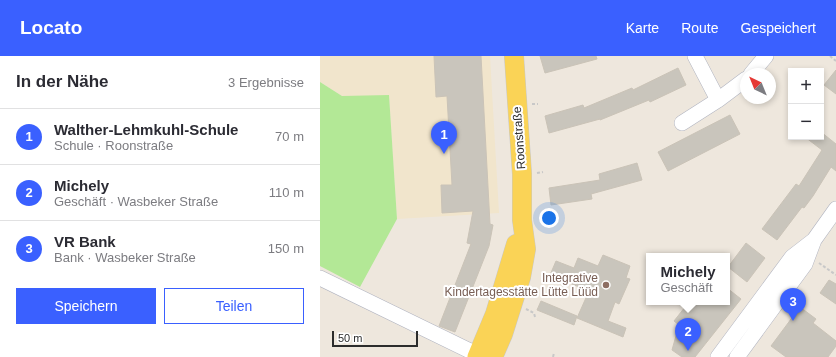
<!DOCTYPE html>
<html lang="de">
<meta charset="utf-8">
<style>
body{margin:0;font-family:Helvetica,sans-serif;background:#f7f7f7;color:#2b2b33}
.controls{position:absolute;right:12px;top:12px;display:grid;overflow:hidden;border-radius:0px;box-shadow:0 2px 6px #0003}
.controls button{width:36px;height:36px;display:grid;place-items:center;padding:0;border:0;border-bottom:1px solid #e1e1e2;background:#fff;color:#2b2b33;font:20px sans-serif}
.compass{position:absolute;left:420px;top:12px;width:36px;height:36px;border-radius:50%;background:#fff;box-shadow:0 2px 6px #0003;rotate:317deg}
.scale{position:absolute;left:12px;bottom:10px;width:86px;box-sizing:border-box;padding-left:4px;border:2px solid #2c2c2c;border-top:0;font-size:11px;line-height:14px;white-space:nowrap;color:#2c2c2c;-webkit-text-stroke:3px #fff;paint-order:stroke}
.you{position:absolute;left:229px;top:162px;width:14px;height:14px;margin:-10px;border:3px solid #fff;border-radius:50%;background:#1a73e8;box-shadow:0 0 0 6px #1a73e833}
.badge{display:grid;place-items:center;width:26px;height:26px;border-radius:50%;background:#3a60ff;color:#fff;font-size:13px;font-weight:700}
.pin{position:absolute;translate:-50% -33px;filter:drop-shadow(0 1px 2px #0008)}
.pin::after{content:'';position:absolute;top:21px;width:14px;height:12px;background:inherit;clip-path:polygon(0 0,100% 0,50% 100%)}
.popup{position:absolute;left:326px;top:197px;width:84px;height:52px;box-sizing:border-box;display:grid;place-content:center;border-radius:0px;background:#fff;filter:drop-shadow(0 1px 3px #0005);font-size:13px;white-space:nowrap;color:#7c7c81}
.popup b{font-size:15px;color:#2b2b33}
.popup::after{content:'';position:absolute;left:50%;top:100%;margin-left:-8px;border:8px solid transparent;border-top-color:#fff}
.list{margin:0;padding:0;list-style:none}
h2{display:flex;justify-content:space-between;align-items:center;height:52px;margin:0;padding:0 16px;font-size:17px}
h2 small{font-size:13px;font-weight:400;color:#7c7c81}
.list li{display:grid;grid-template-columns:26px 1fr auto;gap:12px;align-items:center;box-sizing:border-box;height:56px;padding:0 16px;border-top:1px solid #e1e1e2}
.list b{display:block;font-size:15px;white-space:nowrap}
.list p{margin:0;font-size:13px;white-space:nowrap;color:#7c7c81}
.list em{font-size:13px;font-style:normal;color:#7c7c81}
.actions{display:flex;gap:8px;padding:12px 16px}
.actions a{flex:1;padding:9px 0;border:1px solid #3a60ff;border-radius:0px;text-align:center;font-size:14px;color:#3a60ff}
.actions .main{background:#3a60ff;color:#fff}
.map{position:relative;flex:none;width:516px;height:301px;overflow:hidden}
header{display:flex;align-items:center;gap:24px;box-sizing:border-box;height:56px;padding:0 20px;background:#3a60ff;color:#fff}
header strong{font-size:19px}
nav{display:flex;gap:22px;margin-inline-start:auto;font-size:14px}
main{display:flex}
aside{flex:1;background:#fff}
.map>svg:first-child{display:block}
.education{fill:#f1e5cc}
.green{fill:#b3e896}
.building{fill:#c9c5bc;stroke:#cac3b7}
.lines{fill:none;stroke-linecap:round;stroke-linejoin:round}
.minor-casing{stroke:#b1b4c0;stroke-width:16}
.major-casing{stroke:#c8c8c8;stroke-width:20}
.path{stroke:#c8c8c8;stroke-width:2;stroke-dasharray:3 2;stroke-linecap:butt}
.minor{stroke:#fff;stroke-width:15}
.major{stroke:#fad356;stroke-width:19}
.education-dot{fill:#8d6e63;stroke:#fff;stroke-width:1.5}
.labels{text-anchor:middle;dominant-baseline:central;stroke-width:4;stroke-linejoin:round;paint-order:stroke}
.street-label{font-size:12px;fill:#2c2c2c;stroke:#fff}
.education-label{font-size:12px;fill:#785e54;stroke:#fff;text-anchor:end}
</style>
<header>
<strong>Locato</strong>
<nav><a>Karte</a><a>Route</a><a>Gespeichert</a></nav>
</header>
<main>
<aside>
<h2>In der Nähe<small>3 Ergebnisse</small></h2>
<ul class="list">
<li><span class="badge">1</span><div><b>Walther-Lehmkuhl-Schule</b><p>Schule · Roonstraße</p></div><em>70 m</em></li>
<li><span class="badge">2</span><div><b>Michely</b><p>Geschäft · Wasbeker Straße</p></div><em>110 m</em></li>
<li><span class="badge">3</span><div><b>VR Bank</b><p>Bank · Wasbeker Straße</p></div><em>150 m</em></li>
</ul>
<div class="actions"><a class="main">Speichern</a><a>Teilen</a></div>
</aside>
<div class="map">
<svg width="516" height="301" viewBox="0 0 516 301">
<rect width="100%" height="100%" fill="#eee7dd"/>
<!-- education -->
<path class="education" d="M0,0H170L179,157L77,163L69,40H22L0,26Z"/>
<!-- green -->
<path class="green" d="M0,26L22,40L69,39L77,163L40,231L0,210Z"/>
<!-- building -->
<path class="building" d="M114,0H161L170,168L173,169L169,190L135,276L119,270L151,188L147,187L153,155L122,157L121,129H132L127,40L116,41Z
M220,0H276L277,3L225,17Z
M358,12L366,29L330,46L329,44L280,64V63L229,77L225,60L263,49L264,52L312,32L313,34Z
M516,14V38L504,29Z
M410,59L420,78L348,115L338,96Z
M501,76L516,88V115L511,111L493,140L484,152L482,151L457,184L442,173L476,128L479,130L502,94L485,81H501Z
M317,107L322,124L271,138L272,143L231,149L229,132L280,124L279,118Z
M426,187L445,202L427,226L408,211Z
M283,199L310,210L306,222L310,223L299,248L295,246L288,265L306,272L303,281L257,262L269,235L230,219L236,205L254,212L258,202L278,210Z
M509,224L516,228V248L500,237Z
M407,232L421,243L375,301H362L352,294L359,269L354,265L369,246H407Z
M221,245L257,260L254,269L217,254Z
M480,251L496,263L493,267L516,285V290L508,301H466L451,290Z"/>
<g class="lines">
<defs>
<path id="minor" d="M375,0L398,44L426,23
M431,18L446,0
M362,67L398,44
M0,222L148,294L158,298
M398,301L472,201L494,184
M417,301L485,208L494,184L516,153"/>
<path id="major" d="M157,301L175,258L196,188
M173,301L183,278L201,221L206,193L202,164V118L194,0"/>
</defs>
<!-- minor casing -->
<use href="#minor" class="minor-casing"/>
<!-- major casing -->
<use href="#major" class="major-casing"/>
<!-- path -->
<path class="path" d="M510,0L516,5
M212,48H218
M217,117L223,116
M499,207L516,219
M206,253L214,257L215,261
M233,301L234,297"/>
<!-- minor -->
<use href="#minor" class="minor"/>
<!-- major -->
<use href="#major" class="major"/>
</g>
<!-- markers -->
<circle class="education-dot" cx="286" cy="229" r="4"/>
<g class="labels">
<!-- street labels -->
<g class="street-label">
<text transform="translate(199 82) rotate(-94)">Roonstraße</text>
</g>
<!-- education labels -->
<g class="education-label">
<text x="278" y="222">Integrative<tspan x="278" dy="14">Kindertagesstätte Lütte Lüüd</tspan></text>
</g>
</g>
</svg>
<div class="controls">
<button>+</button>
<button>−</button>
</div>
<svg class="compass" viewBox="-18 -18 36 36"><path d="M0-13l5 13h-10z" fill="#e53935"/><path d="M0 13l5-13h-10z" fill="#7c7c81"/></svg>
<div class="scale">50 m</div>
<div class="you"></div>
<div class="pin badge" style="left:124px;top:98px">1</div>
<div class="pin badge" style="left:368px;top:295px">2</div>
<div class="popup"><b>Michely</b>Geschäft</div>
<div class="pin badge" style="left:473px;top:265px">3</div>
</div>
</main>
